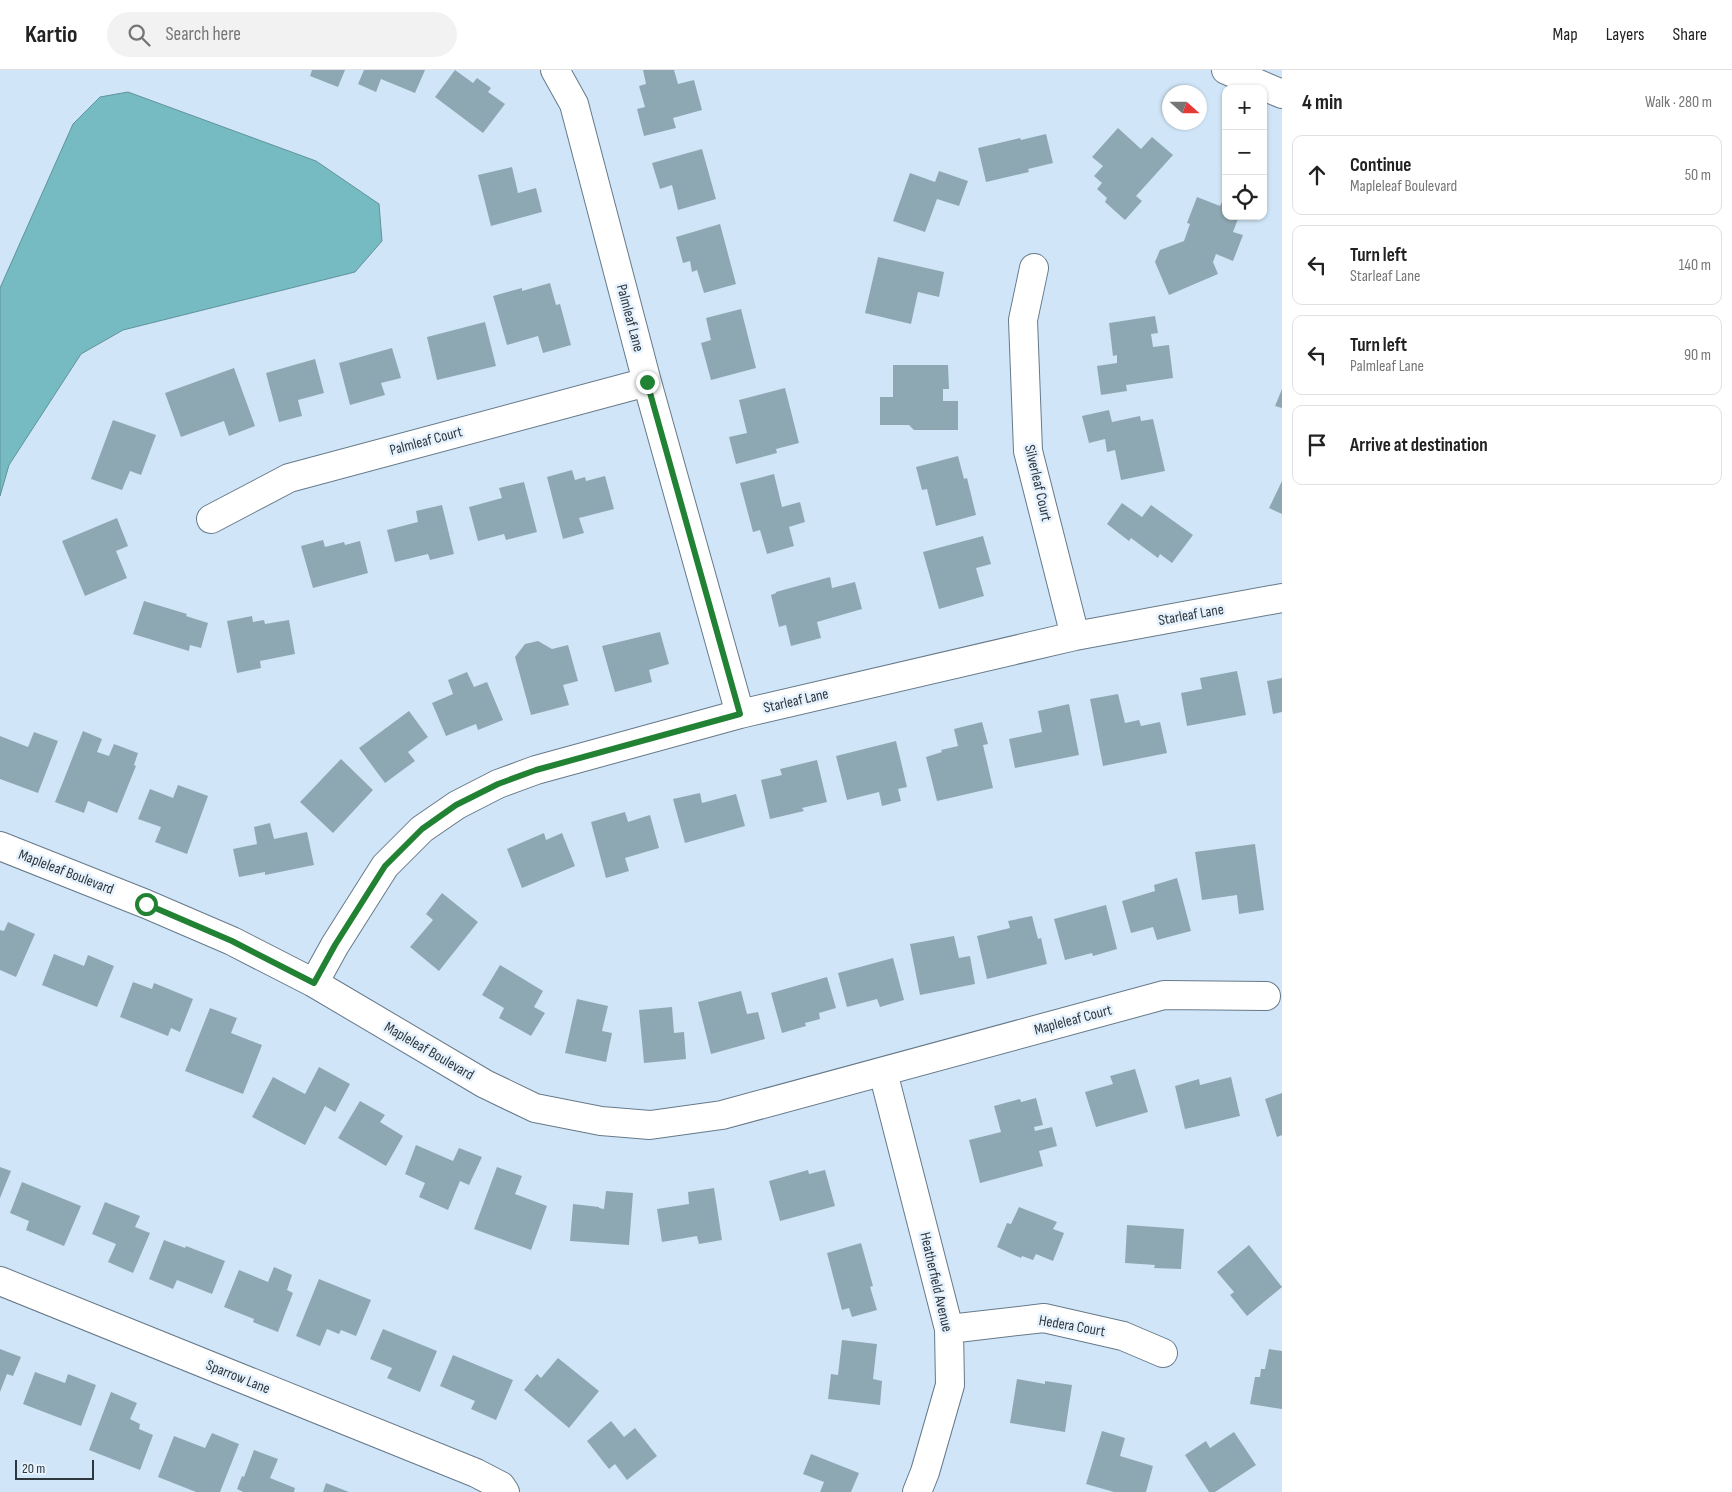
<!DOCTYPE html>
<meta charset="utf-8">
<style>
body{margin:0;font-family:"Sofia Sans Condensed",sans-serif;background:#f2f2f2;color:#222}
.controls{position:absolute;right:15px;top:15px;display:grid;overflow:hidden;border-radius:10px;box-shadow:0 1px 4px #0004}
.controls button{width:45px;height:45px;display:grid;place-items:center;padding:0;border:0;border-bottom:1px solid #e0e0e0;background:#fff;color:#222;font:25px sans-serif}
.compass{position:absolute;left:1162px;top:15px;width:45px;height:45px;border-radius:50%;background:#fff;box-shadow:0 1px 4px #0004;rotate:111deg}
.scale{position:absolute;left:15px;bottom:12px;width:79px;box-sizing:border-box;padding-left:5px;border:2px solid #2f373e;border-top:0;font-size:14px;line-height:18px;white-space:nowrap;color:#2f373e;-webkit-text-stroke:4px #e5f2fd;paint-order:stroke}
.stop{position:absolute;width:15px;height:15px;margin:-11px;border:4px solid #228234;border-radius:50%;background:#fff}
.stop.end{background:#228234;border-color:#fff;box-shadow:0 1px 5px #0008}
.list{margin:0;padding:0;list-style:none}
h2{display:flex;justify-content:space-between;align-items:center;height:65px;margin:0;padding:0 20px;font-size:21px}
h2 small{font-size:16px;font-weight:400;color:#767676}
.list li{display:grid;grid-template-columns:32px 1fr auto;gap:15px;align-items:center;box-sizing:border-box;height:80px;margin:0 10px 10px;padding:0 10px;border:1px solid #e0e0e0;border-radius:10px}
.list b{display:block;font-size:19px;white-space:nowrap}
.list p{margin:0;font-size:16px;white-space:nowrap;color:#767676}
.list em{font-size:16px;font-style:normal;color:#767676}
.icon{flex:none;width:28px;height:28px;fill:none;stroke:currentColor;stroke-width:2;stroke-linecap:round;stroke-linejoin:round}
.map{position:relative;flex:none;width:1282px;height:1422px;overflow:hidden}
header{display:flex;align-items:center;gap:30px;box-sizing:border-box;height:70px;padding:0 25px;background:#fff;border-bottom:1px solid #e0e0e0}
header strong{font-size:24px}
nav{display:flex;gap:28px;margin-inline-start:auto;font-size:18px}
.search{width:350px;height:45px;background:#f2f2f2;display:flex;align-items:center;gap:12px;box-sizing:border-box;padding:0 18px;border-radius:28px;color:#767676;font-size:19px}
main{display:flex}
aside{flex:1;background:#fff}
.map>svg:first-child{display:block}
.water{fill:#76bac2;stroke:#61939a}
.building{fill:#8ea8b3}
.lines{fill:none;stroke-linecap:round;stroke-linejoin:round}
.minor-casing{stroke:#667989;stroke-width:30}
.minor{stroke:#fff;stroke-width:28}
.route{stroke:#228234;stroke-width:6}
.labels{text-anchor:middle;dominant-baseline:central;stroke-width:5;stroke-linejoin:round;paint-order:stroke}
.street-label{font-size:15px;fill:#2f373e;stroke:#e5f2fd}
</style>
<header>
<strong>Kartio</strong>
<div class="search"><svg class="icon" aria-label="search" viewBox="0 0 24 24"><circle cx="10" cy="10" r="6"/><path d="M15 15l6 6"/></svg>Search here</div>
<nav><a>Map</a><a>Layers</a><a>Share</a></nav>
</header>
<main>
<div class="map">
<svg width="1282" height="1422" viewBox="0 0 1282 1422">
<rect width="100%" height="100%" fill="#d0e6f8"/>
<!-- water -->
<path class="water" d="M128,22L316,91L379,134L382,171L355,202L123,260L81,284L9,395L0,426V218L73,54L100,27Z"/>
<!-- building -->
<path class="building" d="M312,0H345L338,17L310,6Z
M364,0H425L415,23L381,9L376,22L358,14Z
M455,0L473,13L477,8L491,18L488,22L505,34L483,63L435,27Z
M643,0H674L678,14L694,10L702,40L673,48L676,58L644,66L637,39L645,37L639,16L646,14Z
M1118,58L1141,79L1152,67L1173,85L1136,126L1142,131L1125,150L1105,132L1107,128L1097,119L1102,113L1094,106L1103,96L1092,87Z
M1046,64L1053,93L1028,99L1029,102L986,112L978,78L1020,68L1021,70Z
M702,79L716,129L678,140L672,115L660,119L652,93Z
M512,97L518,123L536,118L542,142L491,156L478,105Z
M939,101L968,111L959,136L937,129L925,162L893,151L910,103L935,112Z
M1197,127L1220,136L1223,130L1226,131V146H1239L1233,162L1243,165L1233,191L1216,184L1213,192L1218,204L1169,225L1155,192L1160,180L1184,171L1190,154L1187,153Z
M720,154L736,214L704,223L697,200L692,202L690,191L683,193L676,167Z
M878,187L944,202L939,227L918,222L911,254L865,243Z
M550,213L556,235L560,234L571,275L543,283L538,266L507,275L493,226L522,218V221Z
M741,239L756,298L711,310L701,273L711,270L706,248Z
M1155,246L1158,263L1151,264L1153,277L1169,275L1173,308L1126,315L1127,321L1101,325L1097,296L1117,293V285L1113,286L1109,253Z
M485,252L496,296L437,310L427,267Z
M392,278L401,308L381,313L385,325L350,335L339,293Z
M315,289L324,323L298,330L302,346L279,352L266,303Z
M893,295H948L949,319H943V331H958V360H914L909,355H880V327H893Z
M234,298L255,356L229,366L224,351L181,367L165,323Z
M785,318L799,373L776,379L777,383L736,394L729,367L747,363L739,330Z
M1282,319V338L1275,336Z
M1109,340L1112,352L1140,346L1141,351L1153,349L1165,401L1121,410L1115,380L1107,382L1105,369L1089,373L1082,346Z
M113,350L156,365L141,405L130,401L122,420L91,409Z
M958,386L964,409L967,408L976,445L936,456L927,419L922,420L916,397Z
M572,400L575,410L585,407L586,411L605,406L614,439L579,448L584,463L563,469L547,407Z
M774,404L782,437L800,432L805,452L789,457L794,476L767,484L760,460L753,462L740,413Z
M1282,411V444L1269,438Z
M524,412L537,462L506,470L504,464L478,471L469,437L502,428L499,418Z
M1122,433L1142,447L1151,435L1193,465L1172,493L1160,484L1158,488L1131,468L1129,471L1107,454Z
M442,435L454,484L430,490L428,484L395,492L387,460L418,452L416,441Z
M117,448L128,476L116,481L127,508L85,526L62,471Z
M983,466L991,494L976,498L984,526L939,539L923,482Z
M323,470L325,477L344,472L345,475L360,471L368,503L313,518L301,476Z
M830,507L832,518L855,512L862,539L817,552L821,568L791,576L786,555L779,557L771,525L776,523V522Z
M144,531L187,544L186,546L208,553L201,578L190,575L189,581L133,564Z
M252,546L253,552L264,550L265,554L289,550L295,584L260,591L261,598L237,603L227,551Z
M660,562L669,594L649,600L652,612L615,622L602,576Z
M538,571L552,579L568,575L578,611L563,615L569,635L531,645L515,587L525,574Z
M1237,601L1246,645L1187,656L1181,623L1202,619L1200,608Z
M467,602L474,617L487,612L503,650L478,660L476,654L446,666L432,633L453,624L448,610Z
M1282,608V642L1273,644L1267,611Z
M1118,624L1125,653L1139,650L1141,656L1160,652L1167,683L1103,696L1090,629Z
M1069,634L1079,685L1015,698L1009,669L1042,662L1038,641Z
M409,641L428,667L408,682L415,691L385,713L359,678Z
M982,652L988,674L983,675L993,718L937,731L926,687L942,682L941,680L958,676L954,659Z
M83,661L102,669L97,682L109,686L114,674L138,683L134,695L136,696L117,743L88,731L84,743L55,732Z
M34,662L58,671L38,723L0,709V666L28,677Z
M896,671L907,717L898,719L901,731L882,736L879,722L847,730L836,686Z
M341,689L373,720L333,763L300,732Z
M817,690L827,732L802,738L804,741L770,749L761,710L782,705L780,699Z
M178,715L208,726L187,784L155,772L161,757L138,749L150,719L173,728Z
M700,723L702,733L736,724L745,756L685,773L673,729Z
M625,742L628,752L650,745L659,778L625,788L629,801L606,808L591,752Z
M270,753L274,769L307,762L314,795L265,805V802L239,807L233,779L257,774L254,757Z
M544,763L546,770L562,763L575,796L522,818L507,779Z
M1255,774L1264,840L1239,844L1237,825L1202,830L1195,782Z
M1177,808L1191,861L1157,870L1153,857L1131,863L1122,831L1155,821L1154,815Z
M442,823L478,852L439,901L410,877L433,850L426,844Z
M1106,835L1117,879L1093,886L1092,883L1065,890L1054,849Z
M1032,846L1038,869L1041,868L1047,894L987,909L977,866L1010,858L1008,851Z
M8,852L35,864L16,907L0,900V860L4,861Z
M954,866L959,888L970,886L975,914L920,925L910,874Z
M54,884L84,896L88,885L114,896L97,937L42,915Z
M893,888L904,930L880,937L877,929L847,937L838,903Z
M500,895L543,921L534,937L545,943L531,966L499,948L504,938L482,925Z
M827,907L836,938L819,943L820,949L805,953L806,956L782,963L771,923Z
M133,912L152,919L154,913L193,929L180,962L171,958L168,966L120,947Z
M741,921L747,944L758,942L765,969L711,984L698,932Z
M577,929L608,936L602,961L612,963L606,992L565,983Z
M672,937L674,963L684,962L686,989L644,993L639,940Z
M210,938L237,948L231,963L262,975L243,1024L185,1001Z
M319,997L350,1014L335,1042L325,1036L305,1075L252,1047L273,1007L305,1024Z
M1135,999L1148,1042L1096,1057L1085,1022L1113,1014L1110,1006Z
M1231,1007L1240,1046L1185,1059L1175,1016L1199,1009L1200,1015Z
M1282,1023V1065L1277,1067L1265,1029Z
M1036,1028L1043,1055L1034,1057L1035,1061L1052,1057L1057,1076L1039,1081L1043,1096L980,1113L969,1070L1001,1062L994,1036L1020,1029L1021,1032Z
M360,1031L385,1045L380,1052L403,1066L386,1096L338,1068Z
M416,1075L453,1091L459,1078L482,1087L469,1115L460,1111L448,1140L419,1127L425,1113L405,1104Z
M0,1097L11,1101L0,1128Z
M497,1097L522,1106L515,1124L547,1136L531,1180L474,1159Z
M808,1100L809,1104L825,1100L835,1136L780,1151L769,1111Z
M22,1112L81,1136L64,1176L26,1160L29,1151L10,1143Z
M714,1118L722,1170L699,1174L697,1166L662,1172L657,1139L689,1134L688,1122Z
M606,1121L633,1123L629,1175L570,1171L573,1134L599,1137V1138L604,1139Z
M105,1132L140,1146L135,1157L150,1163L133,1203L108,1192L116,1174L92,1164Z
M1019,1137L1057,1152L1053,1159L1064,1163L1053,1191L1036,1184L1033,1190L1022,1186L1021,1188L997,1177L1007,1153L1011,1154Z
M1127,1155L1184,1159L1181,1199L1154,1198L1155,1195L1125,1193Z
M164,1170L185,1178L186,1176L225,1191L212,1224L177,1210L173,1219L149,1209Z
M861,1173L873,1216L870,1217L877,1240L852,1247L849,1238L842,1240L827,1183Z
M1249,1175L1282,1217L1247,1246L1230,1225L1234,1222L1217,1202Z
M274,1197L292,1205L287,1220L293,1223L278,1262L253,1252L254,1249L224,1237L239,1200L268,1212Z
M319,1209L371,1230L356,1266L341,1260L339,1264L327,1259L320,1276L296,1266Z
M383,1259L437,1281L420,1322L387,1308L392,1298L370,1289Z
M842,1270L877,1274L873,1309L882,1311L880,1335L828,1329L831,1304L838,1305Z
M0,1279L21,1287L13,1306L7,1304L0,1322Z
M1269,1279L1282,1281V1339L1250,1334L1255,1307H1260L1261,1299H1265Z
M453,1285L513,1310L496,1350L471,1339L475,1331L440,1316Z
M558,1288L599,1321L569,1358L524,1320L537,1304L541,1308Z
M35,1302L65,1313L68,1304L96,1315L81,1356L23,1334Z
M1017,1309L1045,1314V1311L1072,1315L1065,1362L1010,1353Z
M111,1322L137,1333L130,1349L140,1354L139,1359L153,1365L140,1400L89,1380Z
M611,1351L624,1367L635,1358L657,1386L627,1410L615,1394L609,1399L587,1371Z
M1102,1361L1125,1368L1120,1386L1153,1396L1146,1422H1114L1086,1414Z
M1234,1362L1256,1395L1215,1422H1209L1185,1385L1206,1371L1210,1378Z
M212,1363L239,1374L220,1422H196L158,1407L174,1366L205,1378Z
M254,1380L278,1389L270,1408L295,1418L294,1422H243L237,1419L242,1406L244,1407Z
M811,1384L859,1403L851,1422H820L824,1412L803,1404Z
M326,1413L349,1422H323Z"/>
<g class="lines">
<defs>
<path id="minor" d="M555,0L574,34L647,312L740,644
M1226,0L1282,24
M1034,198L1023,250L1028,381L1075,566
M211,449L289,408L647,312
M0,776L146,834L232,871L314,913L485,1014L535,1038L601,1051L650,1055L722,1045L1164,925L1266,926
M314,913L335,875L385,796L422,759L457,735L498,714L536,700L740,644L1075,566L1282,528
M883,1002L949,1259L950,1315L925,1402L917,1422
M0,1211L476,1403L501,1416L505,1422
M949,1259L1044,1248L1123,1266L1163,1283"/>
</defs>
<!-- minor casing -->
<use href="#minor" class="minor-casing"/>
<!-- minor -->
<use href="#minor" class="minor"/>
</g>
<g class="lines">
<!-- route -->
<path class="route" d="M146,834L232,871L314,913L335,875L385,796L422,759L456,735L498,714L536,700L740,644L647,312"/>
</g>
<g class="labels">
<!-- street labels -->
<g class="street-label">
<text transform="translate(630 248) rotate(75)">Palmleaf Lane</text>
<text transform="translate(426 371) rotate(-15)">Palmleaf Court</text>
<text transform="translate(1038 413) rotate(77)">Silverleaf Court</text>
<text transform="translate(1191 545) rotate(-10)">Starleaf Lane</text>
<text transform="translate(796 631) rotate(-13)">Starleaf Lane</text>
<text transform="translate(66 802) rotate(21)">Mapleleaf Boulevard</text>
<text transform="translate(1073 950) rotate(-15)">Mapleleaf Court</text>
<text transform="translate(429 981) rotate(30)">Mapleleaf Boulevard</text>
<text transform="translate(936 1212) rotate(77)">Heatherfield Avenue</text>
<text transform="translate(1072 1256) rotate(10)">Hedera Court</text>
<text transform="translate(238 1307) rotate(22)">Sparrow Lane</text>
</g>
</g>
</svg>
<div class="controls">
<button>+</button>
<button>−</button>
<button><svg class="icon" aria-label="locate" viewBox="0 0 24 24"><circle cx="12" cy="12" r="6"/><path d="M12 2v4M12 18v4M2 12h4M18 12h4"/></svg></button>
</div>
<svg class="compass" viewBox="-18 -18 36 36"><path d="M0-13l5 13h-10z" fill="#e53935"/><path d="M0 13l5-13h-10z" fill="#767676"/></svg>
<div class="scale">20 m</div>
<div class="stop" style="left:146px;top:834px"></div>
<div class="stop end" style="left:647px;top:312px"></div>
</div>
<aside>
<h2>4 min<small>Walk · 280 m</small></h2>
<ul class="list">
<li><svg class="icon" aria-label="ahead" viewBox="0 0 24 24"><path d="M12 20V5M6 11l6-6 6 6"/></svg><div><b>Continue</b><p>Mapleleaf Boulevard</p></div><em>50 m</em></li>
<li><svg class="icon" aria-label="left" viewBox="0 0 24 24"><path d="M17 20v-9H6M10 6l-5 5 5 5"/></svg><div><b>Turn left</b><p>Starleaf Lane</p></div><em>140 m</em></li>
<li><svg class="icon" aria-label="left" viewBox="0 0 24 24"><path d="M17 20v-9H6M10 6l-5 5 5 5"/></svg><div><b>Turn left</b><p>Palmleaf Lane</p></div><em>90 m</em></li>
<li><svg class="icon" aria-label="arrive" viewBox="0 0 24 24"><path d="M6 21V4h12l-3 4 3 4H6"/></svg><div><b>Arrive at destination</b></div></li>
</ul>
</aside>
</main>
